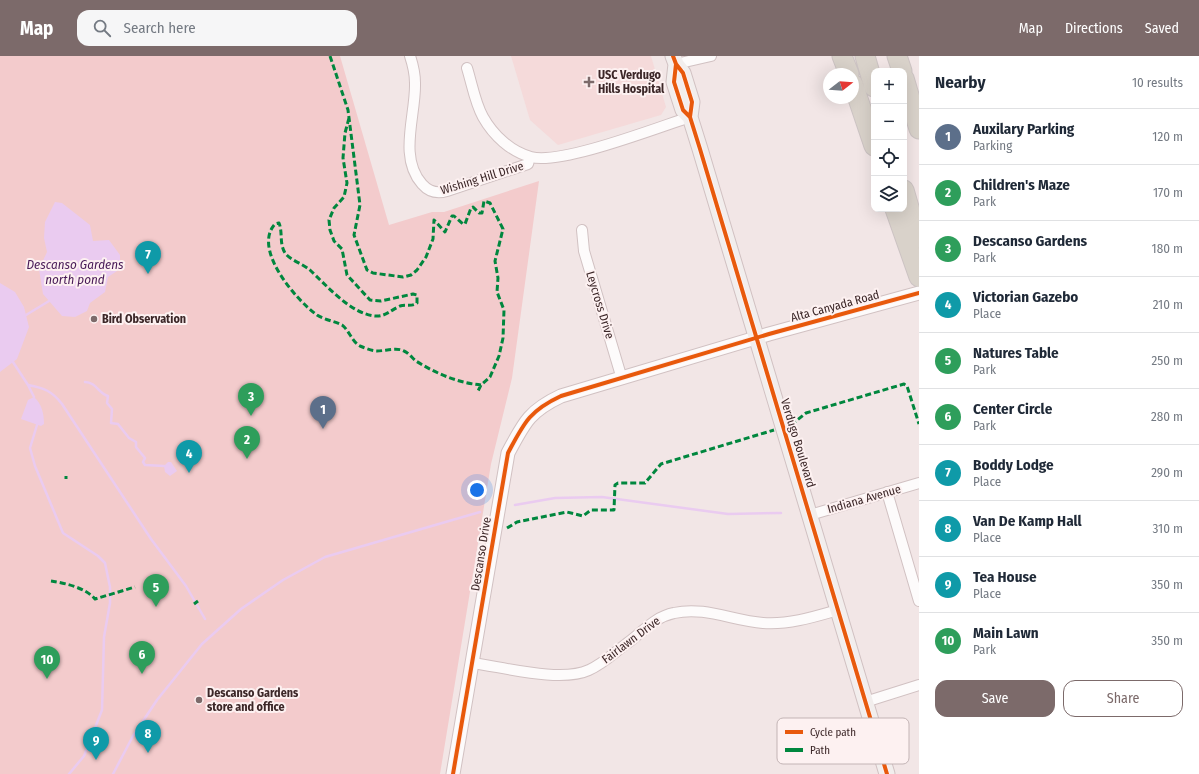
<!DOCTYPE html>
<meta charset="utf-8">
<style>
body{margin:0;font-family:"Fira Sans Condensed",sans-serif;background:#f6f6f7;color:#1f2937}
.controls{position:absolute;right:12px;top:12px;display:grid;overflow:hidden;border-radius:8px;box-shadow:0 4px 16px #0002}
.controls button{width:36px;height:36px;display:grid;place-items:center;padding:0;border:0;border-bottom:1px solid #e0e1e3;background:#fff;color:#1f2937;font:20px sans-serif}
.compass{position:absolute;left:823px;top:12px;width:36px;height:36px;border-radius:50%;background:#fff;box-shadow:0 4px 16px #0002;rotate:73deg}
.you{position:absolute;left:477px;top:434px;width:14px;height:14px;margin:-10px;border:3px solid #fff;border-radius:50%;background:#1a73e8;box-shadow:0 0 0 6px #1a73e833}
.badge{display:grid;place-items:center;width:26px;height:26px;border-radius:50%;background:#7c6a6a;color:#fff;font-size:13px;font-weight:700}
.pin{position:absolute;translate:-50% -33px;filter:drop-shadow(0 1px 2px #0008)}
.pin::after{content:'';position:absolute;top:21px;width:14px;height:12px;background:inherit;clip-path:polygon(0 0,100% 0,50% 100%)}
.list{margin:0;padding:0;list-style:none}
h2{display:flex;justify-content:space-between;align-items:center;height:52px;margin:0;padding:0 16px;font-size:17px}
h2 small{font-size:13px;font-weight:400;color:#747a83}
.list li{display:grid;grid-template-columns:26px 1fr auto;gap:12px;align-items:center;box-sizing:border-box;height:56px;padding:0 16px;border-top:1px solid #e0e1e3}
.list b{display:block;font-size:15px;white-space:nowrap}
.list p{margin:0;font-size:13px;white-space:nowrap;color:#747a83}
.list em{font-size:13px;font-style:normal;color:#747a83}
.actions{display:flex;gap:8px;padding:12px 16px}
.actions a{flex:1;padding:9px 0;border:1px solid #7c6a6a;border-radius:12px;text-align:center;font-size:14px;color:#7c6a6a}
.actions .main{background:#7c6a6a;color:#fff}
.icon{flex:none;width:22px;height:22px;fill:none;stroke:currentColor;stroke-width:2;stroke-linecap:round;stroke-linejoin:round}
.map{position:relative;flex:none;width:919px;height:718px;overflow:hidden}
header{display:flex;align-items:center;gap:24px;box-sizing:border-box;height:56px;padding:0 20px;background:#7c6a6a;color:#fff}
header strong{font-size:19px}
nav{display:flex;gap:22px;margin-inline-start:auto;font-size:14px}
.search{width:280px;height:36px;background:#f6f6f7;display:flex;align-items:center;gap:10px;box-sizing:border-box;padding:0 14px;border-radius:12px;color:#747a83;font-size:15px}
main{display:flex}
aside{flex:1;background:#fff}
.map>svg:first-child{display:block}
.built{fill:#f5dada}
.green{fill:#f3cbcc}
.water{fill:#eacbf0}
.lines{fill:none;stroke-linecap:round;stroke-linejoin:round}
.stream{stroke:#eacbf0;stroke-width:2.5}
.minor-casing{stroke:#d1c1c2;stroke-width:12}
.tertiary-casing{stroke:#d1c1c2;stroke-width:15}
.secondary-casing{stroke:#d1c1c2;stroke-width:17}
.motorway-casing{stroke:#ccc3c3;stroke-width:21}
.minor{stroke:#fdfbfb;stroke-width:10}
.tertiary{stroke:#fdfbfb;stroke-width:13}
.secondary{stroke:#f2eeed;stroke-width:15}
.motorway{stroke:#d9d2ca;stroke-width:19}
.quiet{stroke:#00873e;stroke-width:3;stroke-dasharray:6 3;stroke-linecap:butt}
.cycleway-casing{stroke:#fdf1f1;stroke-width:6}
.cycleway{stroke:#e8590c;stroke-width:4}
.poi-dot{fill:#7c6a6a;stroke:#fdf1f1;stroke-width:1.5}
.labels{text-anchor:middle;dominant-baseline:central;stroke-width:4;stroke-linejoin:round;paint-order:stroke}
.poi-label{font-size:12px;font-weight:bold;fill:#3c2728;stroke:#fdf1f1;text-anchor:start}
.street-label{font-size:12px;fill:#3c2728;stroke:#fdf1f1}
.water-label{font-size:13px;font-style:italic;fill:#481a57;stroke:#fdf1f1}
.key{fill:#fdf1f1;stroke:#c3b4b5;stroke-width:1}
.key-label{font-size:11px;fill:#3c2728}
</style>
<header>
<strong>Map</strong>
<div class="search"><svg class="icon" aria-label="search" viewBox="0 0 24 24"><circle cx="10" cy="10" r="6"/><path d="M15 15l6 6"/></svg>Search here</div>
<nav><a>Map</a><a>Directions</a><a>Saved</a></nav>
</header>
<main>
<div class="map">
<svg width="919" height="718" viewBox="0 0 919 718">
<rect width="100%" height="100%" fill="#f2e6e6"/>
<!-- built -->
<path class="built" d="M511,0H651L666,51L661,59L558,89L530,64Z"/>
<!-- green -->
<path class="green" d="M0,0H340L389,169L432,156H444L539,125L512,322L491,408L440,718H0Z"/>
<!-- water -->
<path class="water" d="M55,146L62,147L90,169L93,185L109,184L120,199V213L108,221L105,236L90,247L87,255L75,261L62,260L43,238L39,213L47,196L44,182L45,166Z
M0,227L15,236L24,251L29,271L17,303L0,316Z
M34,341C42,348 44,358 44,368L41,370L21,363L28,344Z
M168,406H171L177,415L170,420L165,416L164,410Z"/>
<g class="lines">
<!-- stream -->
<path class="stream" d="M26,259L49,245
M13,306L28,329L34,341
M85,326C96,326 99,338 108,340L107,347L112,353L111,367L118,368L129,382L136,386V391L145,402L143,406L145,409L164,410
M28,329C44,332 52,335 62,348L151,483L186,530L205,563
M37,369L30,392L35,410L63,477L98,500L105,507L110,531V547L104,581L102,654L84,700L69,718
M515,449L555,442L602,441L728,458L781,457
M113,718L133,680L157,644L202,588L241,553L283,524L325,501L480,456"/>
<defs>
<path id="minor" d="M410,0C413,9 415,18 415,27C416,59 398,101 422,128C429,136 437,138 447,135L528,108L530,101
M676,8L711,0
M467,12C472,28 475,47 483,61C493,79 511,96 531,101C561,109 656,72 690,61
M582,174L584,195L622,323
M887,436L919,545
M810,459L919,427
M472,607C503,611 561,627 589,614C603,608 614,597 626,588C642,577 654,561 674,557C705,550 733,565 763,567C788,569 814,561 838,554
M865,646L919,629"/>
<path id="tertiary" d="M453,718L508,397C524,367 529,355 561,340L769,278L919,237"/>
<path id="secondary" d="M673,0L676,8L674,26L683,54L690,61L700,93L887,718
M676,8L683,17L692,46L690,61"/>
<path id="motorway" d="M842,0L849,18
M865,0L874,31
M897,0L902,15
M904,22L919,73
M853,28L874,90
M904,134L918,182
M895,153L919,221"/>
</defs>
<!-- minor casing -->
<use href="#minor" class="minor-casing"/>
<!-- tertiary casing -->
<use href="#tertiary" class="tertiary-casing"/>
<!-- secondary casing -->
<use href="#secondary" class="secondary-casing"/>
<!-- motorway casing -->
<use href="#motorway" class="motorway-casing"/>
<!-- minor -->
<use href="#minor" class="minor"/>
<!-- tertiary -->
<use href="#tertiary" class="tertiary"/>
<!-- secondary -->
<use href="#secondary" class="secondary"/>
<!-- motorway -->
<use href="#motorway" class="motorway"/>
<!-- quiet -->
<path class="quiet" d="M330,0L348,54L360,149L354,179L367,214L373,217L403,221L411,219L417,214L426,201L433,183L434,164L445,176L452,160H454L463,168H465L471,152L473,151L479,157H482L484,145L490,147L503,173L495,205L498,222L497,236L504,254L503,282L499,300L490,321L481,329L477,337
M349,62L345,77L343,102L347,127L344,141L334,152L329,164L330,174L334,185L342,193L347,219L370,244L381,245L413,238L417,239V247C412,251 406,248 400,250C391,254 385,261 375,260C351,258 326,229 310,214C303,208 290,204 285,197C279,187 283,177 279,167L275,168C252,193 296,244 317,259C325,264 334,265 342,269C349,274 352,286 360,290C365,292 372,295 377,295C385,295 397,291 404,295C409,297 412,302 416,305C435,317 458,327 481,329
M791,369L806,357L904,328L907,330L919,368
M66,423V420
M507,472L517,466L567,456L583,460L591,454H614L615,429L618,427H645L661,408L774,374
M51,525C65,527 86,532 95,543L135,531
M194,548L198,545"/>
<defs>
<path id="cycleway" d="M673,0L676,8L674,26L683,54L690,61L700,93L887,718
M676,8L683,17L692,46L690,61
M453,718L508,397C524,367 529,355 561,340L769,278L919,237"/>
</defs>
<!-- cycleway casing -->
<use href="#cycleway" class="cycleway-casing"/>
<!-- cycleway -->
<use href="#cycleway" class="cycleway"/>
</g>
<!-- markers -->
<g class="poi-dot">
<path d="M587 20h4v4h4v4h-4v4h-4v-4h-4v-4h4z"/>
<circle cx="94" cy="263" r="4"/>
<circle cx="199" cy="644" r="4"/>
</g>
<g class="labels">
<!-- poi labels -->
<g class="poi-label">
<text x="598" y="19">USC Verdugo<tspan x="598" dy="14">Hills Hospital</tspan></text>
<text x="102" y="263">Bird Observation</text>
<text x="207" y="637">Descanso Gardens<tspan x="207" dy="14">store and office</tspan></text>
</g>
<!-- street labels -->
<g class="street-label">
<text transform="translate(482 122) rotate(-17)">Wishing Hill Drive</text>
<text transform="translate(600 249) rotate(73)">Leycross Drive</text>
<text transform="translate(835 250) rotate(-15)">Alta Canyada Road</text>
<text transform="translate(798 387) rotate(73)">Verdugo Boulevard</text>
<text transform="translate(864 443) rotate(-16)">Indiana Avenue</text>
<text transform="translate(481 498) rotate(-81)">Descanso Drive</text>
<text transform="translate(631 584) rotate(-37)">Fairlawn Drive</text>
</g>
<!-- water labels -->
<g class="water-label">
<text x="75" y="208">Descanso Gardens<tspan x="75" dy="15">north pond</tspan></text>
</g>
</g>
<!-- legend -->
<rect x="777" y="662" width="132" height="46" rx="6" class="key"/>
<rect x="785" y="674" width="18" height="4" fill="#e8590c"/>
<rect x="785" y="692" width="18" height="4" fill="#00873e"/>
<g class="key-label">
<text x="810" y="680">Cycle path</text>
<text x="810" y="698">Path</text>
</g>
</svg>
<div class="controls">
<button>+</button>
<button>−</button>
<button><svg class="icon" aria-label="locate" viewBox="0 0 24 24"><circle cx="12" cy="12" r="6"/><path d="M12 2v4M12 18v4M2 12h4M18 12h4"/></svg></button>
<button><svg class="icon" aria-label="layers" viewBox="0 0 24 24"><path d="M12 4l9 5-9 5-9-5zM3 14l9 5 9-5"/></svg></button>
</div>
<svg class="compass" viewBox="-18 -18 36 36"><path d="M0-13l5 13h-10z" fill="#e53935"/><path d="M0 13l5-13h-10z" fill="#747a83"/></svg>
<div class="you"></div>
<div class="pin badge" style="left:323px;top:373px;background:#5c6f8a">1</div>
<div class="pin badge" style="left:247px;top:403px;background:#2e9e5b">2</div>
<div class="pin badge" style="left:251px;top:360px;background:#2e9e5b">3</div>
<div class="pin badge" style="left:189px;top:417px;background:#0f9aa8">4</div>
<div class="pin badge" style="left:156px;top:551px;background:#2e9e5b">5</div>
<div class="pin badge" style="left:142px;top:618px;background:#2e9e5b">6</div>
<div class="pin badge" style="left:148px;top:218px;background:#0f9aa8">7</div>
<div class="pin badge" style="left:148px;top:697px;background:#0f9aa8">8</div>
<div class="pin badge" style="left:96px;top:704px;background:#0f9aa8">9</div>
<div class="pin badge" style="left:47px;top:623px;background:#2e9e5b">10</div>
</div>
<aside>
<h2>Nearby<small>10 results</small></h2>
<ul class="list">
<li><span class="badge" style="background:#5c6f8a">1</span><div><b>Auxilary Parking</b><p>Parking</p></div><em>120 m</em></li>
<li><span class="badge" style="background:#2e9e5b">2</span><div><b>Children's Maze</b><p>Park</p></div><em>170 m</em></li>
<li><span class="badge" style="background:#2e9e5b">3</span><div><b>Descanso Gardens</b><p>Park</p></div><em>180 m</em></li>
<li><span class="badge" style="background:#0f9aa8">4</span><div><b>Victorian Gazebo</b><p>Place</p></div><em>210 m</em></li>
<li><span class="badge" style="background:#2e9e5b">5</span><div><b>Natures Table</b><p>Park</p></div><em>250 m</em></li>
<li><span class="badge" style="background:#2e9e5b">6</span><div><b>Center Circle</b><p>Park</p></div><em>280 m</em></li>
<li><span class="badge" style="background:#0f9aa8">7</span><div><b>Boddy Lodge</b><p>Place</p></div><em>290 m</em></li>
<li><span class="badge" style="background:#0f9aa8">8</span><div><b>Van De Kamp Hall</b><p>Place</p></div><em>310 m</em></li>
<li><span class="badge" style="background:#0f9aa8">9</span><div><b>Tea House</b><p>Place</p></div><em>350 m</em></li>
<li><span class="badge" style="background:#2e9e5b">10</span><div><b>Main Lawn</b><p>Park</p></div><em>350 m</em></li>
</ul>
<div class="actions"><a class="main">Save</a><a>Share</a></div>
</aside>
</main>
